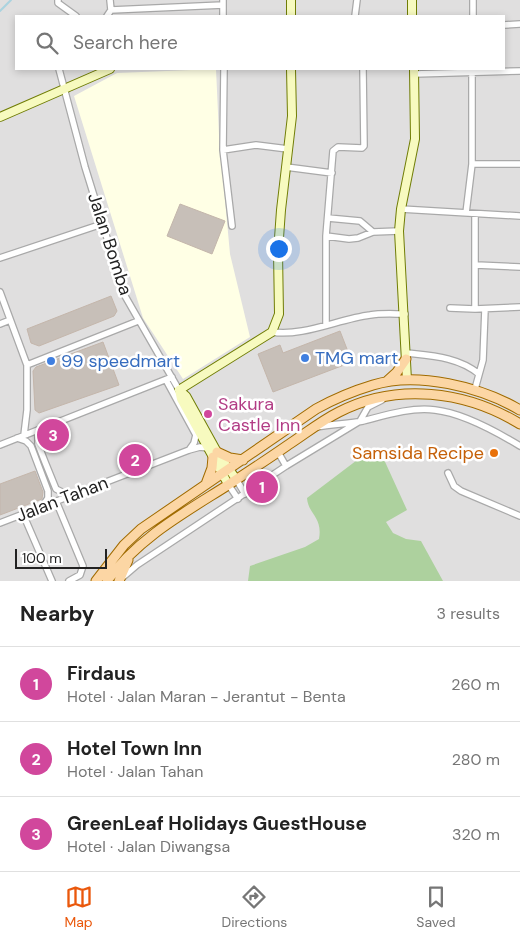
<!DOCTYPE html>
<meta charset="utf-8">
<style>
body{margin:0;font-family:"DM Sans",sans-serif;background:#f2f2f2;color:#222}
.scale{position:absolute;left:15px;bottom:12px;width:92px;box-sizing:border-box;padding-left:5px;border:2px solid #222;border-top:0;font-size:14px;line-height:18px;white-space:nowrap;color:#222;-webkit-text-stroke:4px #fff;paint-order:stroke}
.you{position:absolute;left:278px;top:248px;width:18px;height:18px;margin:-12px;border:4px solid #fff;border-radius:50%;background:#1a73e8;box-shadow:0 0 0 8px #1a73e833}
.badge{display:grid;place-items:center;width:32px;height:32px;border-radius:50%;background:#ea580c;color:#fff;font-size:16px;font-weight:700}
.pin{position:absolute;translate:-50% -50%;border:2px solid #fff;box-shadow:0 1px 5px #0006}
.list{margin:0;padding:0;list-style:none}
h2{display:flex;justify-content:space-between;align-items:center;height:65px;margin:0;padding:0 20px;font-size:21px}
h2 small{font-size:16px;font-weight:400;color:#767676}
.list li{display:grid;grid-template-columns:32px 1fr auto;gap:15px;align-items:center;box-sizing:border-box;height:75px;padding:0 20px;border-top:1px solid #e0e0e0}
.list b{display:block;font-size:19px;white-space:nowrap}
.list p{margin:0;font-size:16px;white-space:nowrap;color:#767676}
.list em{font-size:16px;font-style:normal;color:#767676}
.icon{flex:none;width:28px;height:28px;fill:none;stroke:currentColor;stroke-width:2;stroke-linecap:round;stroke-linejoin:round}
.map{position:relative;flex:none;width:520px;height:581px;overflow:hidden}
.search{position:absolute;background:#fff;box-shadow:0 2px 8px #0003;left:15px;right:15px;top:15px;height:55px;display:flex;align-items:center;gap:12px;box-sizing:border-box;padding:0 18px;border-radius:0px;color:#767676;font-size:19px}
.sheet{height:290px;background:#fff}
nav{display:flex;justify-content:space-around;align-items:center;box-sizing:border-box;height:70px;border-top:1px solid #e0e0e0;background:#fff;font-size:14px;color:#767676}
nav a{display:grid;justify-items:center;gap:2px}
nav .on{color:#ea580c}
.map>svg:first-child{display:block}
.residential{fill:#e0dfdf;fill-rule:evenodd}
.education{fill:#ffffe5}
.forest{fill:#add19e}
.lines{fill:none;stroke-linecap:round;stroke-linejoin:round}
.stream{stroke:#aad3df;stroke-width:2}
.building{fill:#c7bfb8;stroke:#c4b6ab}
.street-casing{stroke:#a9a9a9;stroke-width:8}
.secondary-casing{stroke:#707d05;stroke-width:10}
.primary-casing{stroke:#a06b00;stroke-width:11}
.street{stroke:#fff;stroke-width:5.5}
.secondary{stroke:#f7fabf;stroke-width:8}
.primary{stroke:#fcd6a4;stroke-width:9}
.shop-dot{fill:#3f7fe0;stroke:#fff;stroke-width:2}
.hotel-dot{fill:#d1479c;stroke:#fff;stroke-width:2}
.food-dot{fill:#e8710a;stroke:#fff;stroke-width:2}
.labels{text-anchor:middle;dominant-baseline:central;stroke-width:5;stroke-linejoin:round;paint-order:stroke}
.street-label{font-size:18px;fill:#222;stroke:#fff}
.shop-label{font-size:18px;fill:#366cbe;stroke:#fff;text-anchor:start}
.hotel-label{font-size:18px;fill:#b23c85;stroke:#fff;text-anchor:start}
.food-label{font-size:18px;fill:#c56008;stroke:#fff;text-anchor:end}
</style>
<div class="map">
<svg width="520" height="581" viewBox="0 0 520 581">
<rect width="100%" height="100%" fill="#f2efe9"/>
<!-- residential -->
<path class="residential" d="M0,0H520V581H0ZM16,16H504V69H16Z"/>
<!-- education -->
<path class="education" d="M216,69L219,135L230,254L250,337L183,379L143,318L74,96L117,73Z"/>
<!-- forest -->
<path class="forest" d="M374,450L378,451L381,453L407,510L386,522L393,533L406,539L421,541L443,581H248L250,566L305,547L319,539C323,517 308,514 307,498L369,451Z"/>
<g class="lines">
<!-- stream -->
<path class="stream" d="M0,11L11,0"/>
</g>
<!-- building -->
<path class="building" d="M180,204L225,221L212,254L167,236Z
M111,296L117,311L114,316L39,346L31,343L27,329Z
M340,331L352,362L273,392L258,354L280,345L283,353Z
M103,342L119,385L39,413L35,410L33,371L36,367Z
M35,471L43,492L42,499L0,515V484Z"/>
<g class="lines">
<defs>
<path id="street" d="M58,0V3L76,16
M223,0V16
M111,10L223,5
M107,16L111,10L110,0
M355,16L357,0
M473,16V0
M504,25L520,24
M59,69L85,167L125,296L179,390
M224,69L223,150L232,226
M414,74L520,71
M223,150L256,145L288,149
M472,164H520
M286,167L332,173
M401,209L520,216
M466,213L472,164V69
M475,214V309L520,307
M328,218L360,221L373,232
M326,236L349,239L358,238L373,232L399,231
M0,258L102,224
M476,265L520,267
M0,292L27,365V410L24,435
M450,308L475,309
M0,324L10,320
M326,325V236L333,151L338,147L362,148L364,146L363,69
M272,332C302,337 339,319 370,315C381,313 394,314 405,314
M406,353C433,356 458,357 479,374
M27,365L138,321
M166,380L196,435L194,443L189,450
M475,389L483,360L485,309
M317,427C332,424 348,424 363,421C386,415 411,407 435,410C463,413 497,432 520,446
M42,428L38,437V444L45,462L56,489L70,496
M17,438L26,441L31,446L48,491V498L42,507
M0,445L172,377
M278,452L286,466
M448,473L454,486L461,491L520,516
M236,479L245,494
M228,484L238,499
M56,501L83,566L80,575L69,581
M23,514L52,581
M0,523L189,450L200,447L208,448
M123,577L137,565L286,466L360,421L368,407L382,400"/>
<path id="secondary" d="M412,0V16
M291,16V0
M0,117L110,69
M407,380L399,231L401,209L415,139L414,69
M179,390L272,332L279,314L278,252L281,210L292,116L291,69
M179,390L181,399L228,484
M179,390L186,396L217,452L236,479"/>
<path id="primary" d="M386,382L397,372L406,359
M217,452L230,458L243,460
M206,484L212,468L213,457
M96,581L124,545L141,529L316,409C334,399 353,391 373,385C417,371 481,387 520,410
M107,581C138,538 184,513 228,485C248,472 268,459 288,445C305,434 321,421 339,412C397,382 466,391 520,424
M119,581L128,560"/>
</defs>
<!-- street casing -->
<use href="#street" class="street-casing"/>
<!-- secondary casing -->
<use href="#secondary" class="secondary-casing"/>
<!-- primary casing -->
<use href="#primary" class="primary-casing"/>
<!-- street -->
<use href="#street" class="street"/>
<!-- secondary -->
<use href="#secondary" class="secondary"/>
<!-- primary -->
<use href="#primary" class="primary"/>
</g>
<!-- markers -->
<g class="shop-dot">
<circle cx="305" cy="358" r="5"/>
<circle cx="51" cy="361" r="5"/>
</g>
<circle class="hotel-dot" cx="208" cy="414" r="5"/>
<circle class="food-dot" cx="494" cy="453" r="5"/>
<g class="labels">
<!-- street labels -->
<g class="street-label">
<text transform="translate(110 244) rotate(72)">Jalan Bomba</text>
<text transform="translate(62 499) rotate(-21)">Jalan Tahan</text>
</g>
<!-- shop labels -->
<g class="shop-label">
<text x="315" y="358">TMG mart</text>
<text x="61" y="361">99 speedmart</text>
</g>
<!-- hotel labels -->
<g class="hotel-label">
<text x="218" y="404">Sakura<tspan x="218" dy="21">Castle Inn</tspan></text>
</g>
<!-- food labels -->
<g class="food-label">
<text x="484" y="453">Samsida Recipe</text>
</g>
</g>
</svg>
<div class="scale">100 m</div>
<div class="you"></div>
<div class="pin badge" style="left:262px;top:487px;background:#d1479c">1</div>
<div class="pin badge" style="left:135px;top:460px;background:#d1479c">2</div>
<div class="pin badge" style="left:53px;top:435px;background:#d1479c">3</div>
<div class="search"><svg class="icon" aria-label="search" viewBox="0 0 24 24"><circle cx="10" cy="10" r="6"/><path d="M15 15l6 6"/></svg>Search here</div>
</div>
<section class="sheet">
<h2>Nearby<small>3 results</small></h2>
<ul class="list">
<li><span class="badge" style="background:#d1479c">1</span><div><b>Firdaus</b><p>Hotel · Jalan Maran - Jerantut - Benta</p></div><em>260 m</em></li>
<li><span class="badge" style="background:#d1479c">2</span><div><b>Hotel Town Inn</b><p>Hotel · Jalan Tahan</p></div><em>280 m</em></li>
<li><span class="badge" style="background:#d1479c">3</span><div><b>GreenLeaf Holidays GuestHouse</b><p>Hotel · Jalan Diwangsa</p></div><em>320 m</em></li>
</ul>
</section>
<nav>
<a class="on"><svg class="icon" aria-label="map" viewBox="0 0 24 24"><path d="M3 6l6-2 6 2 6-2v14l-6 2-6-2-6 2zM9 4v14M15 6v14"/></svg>Map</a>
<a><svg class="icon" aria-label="directions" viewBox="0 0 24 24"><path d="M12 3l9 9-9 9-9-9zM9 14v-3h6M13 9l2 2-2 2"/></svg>Directions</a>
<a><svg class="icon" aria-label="saved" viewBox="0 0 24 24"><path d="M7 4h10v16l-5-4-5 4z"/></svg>Saved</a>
</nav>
